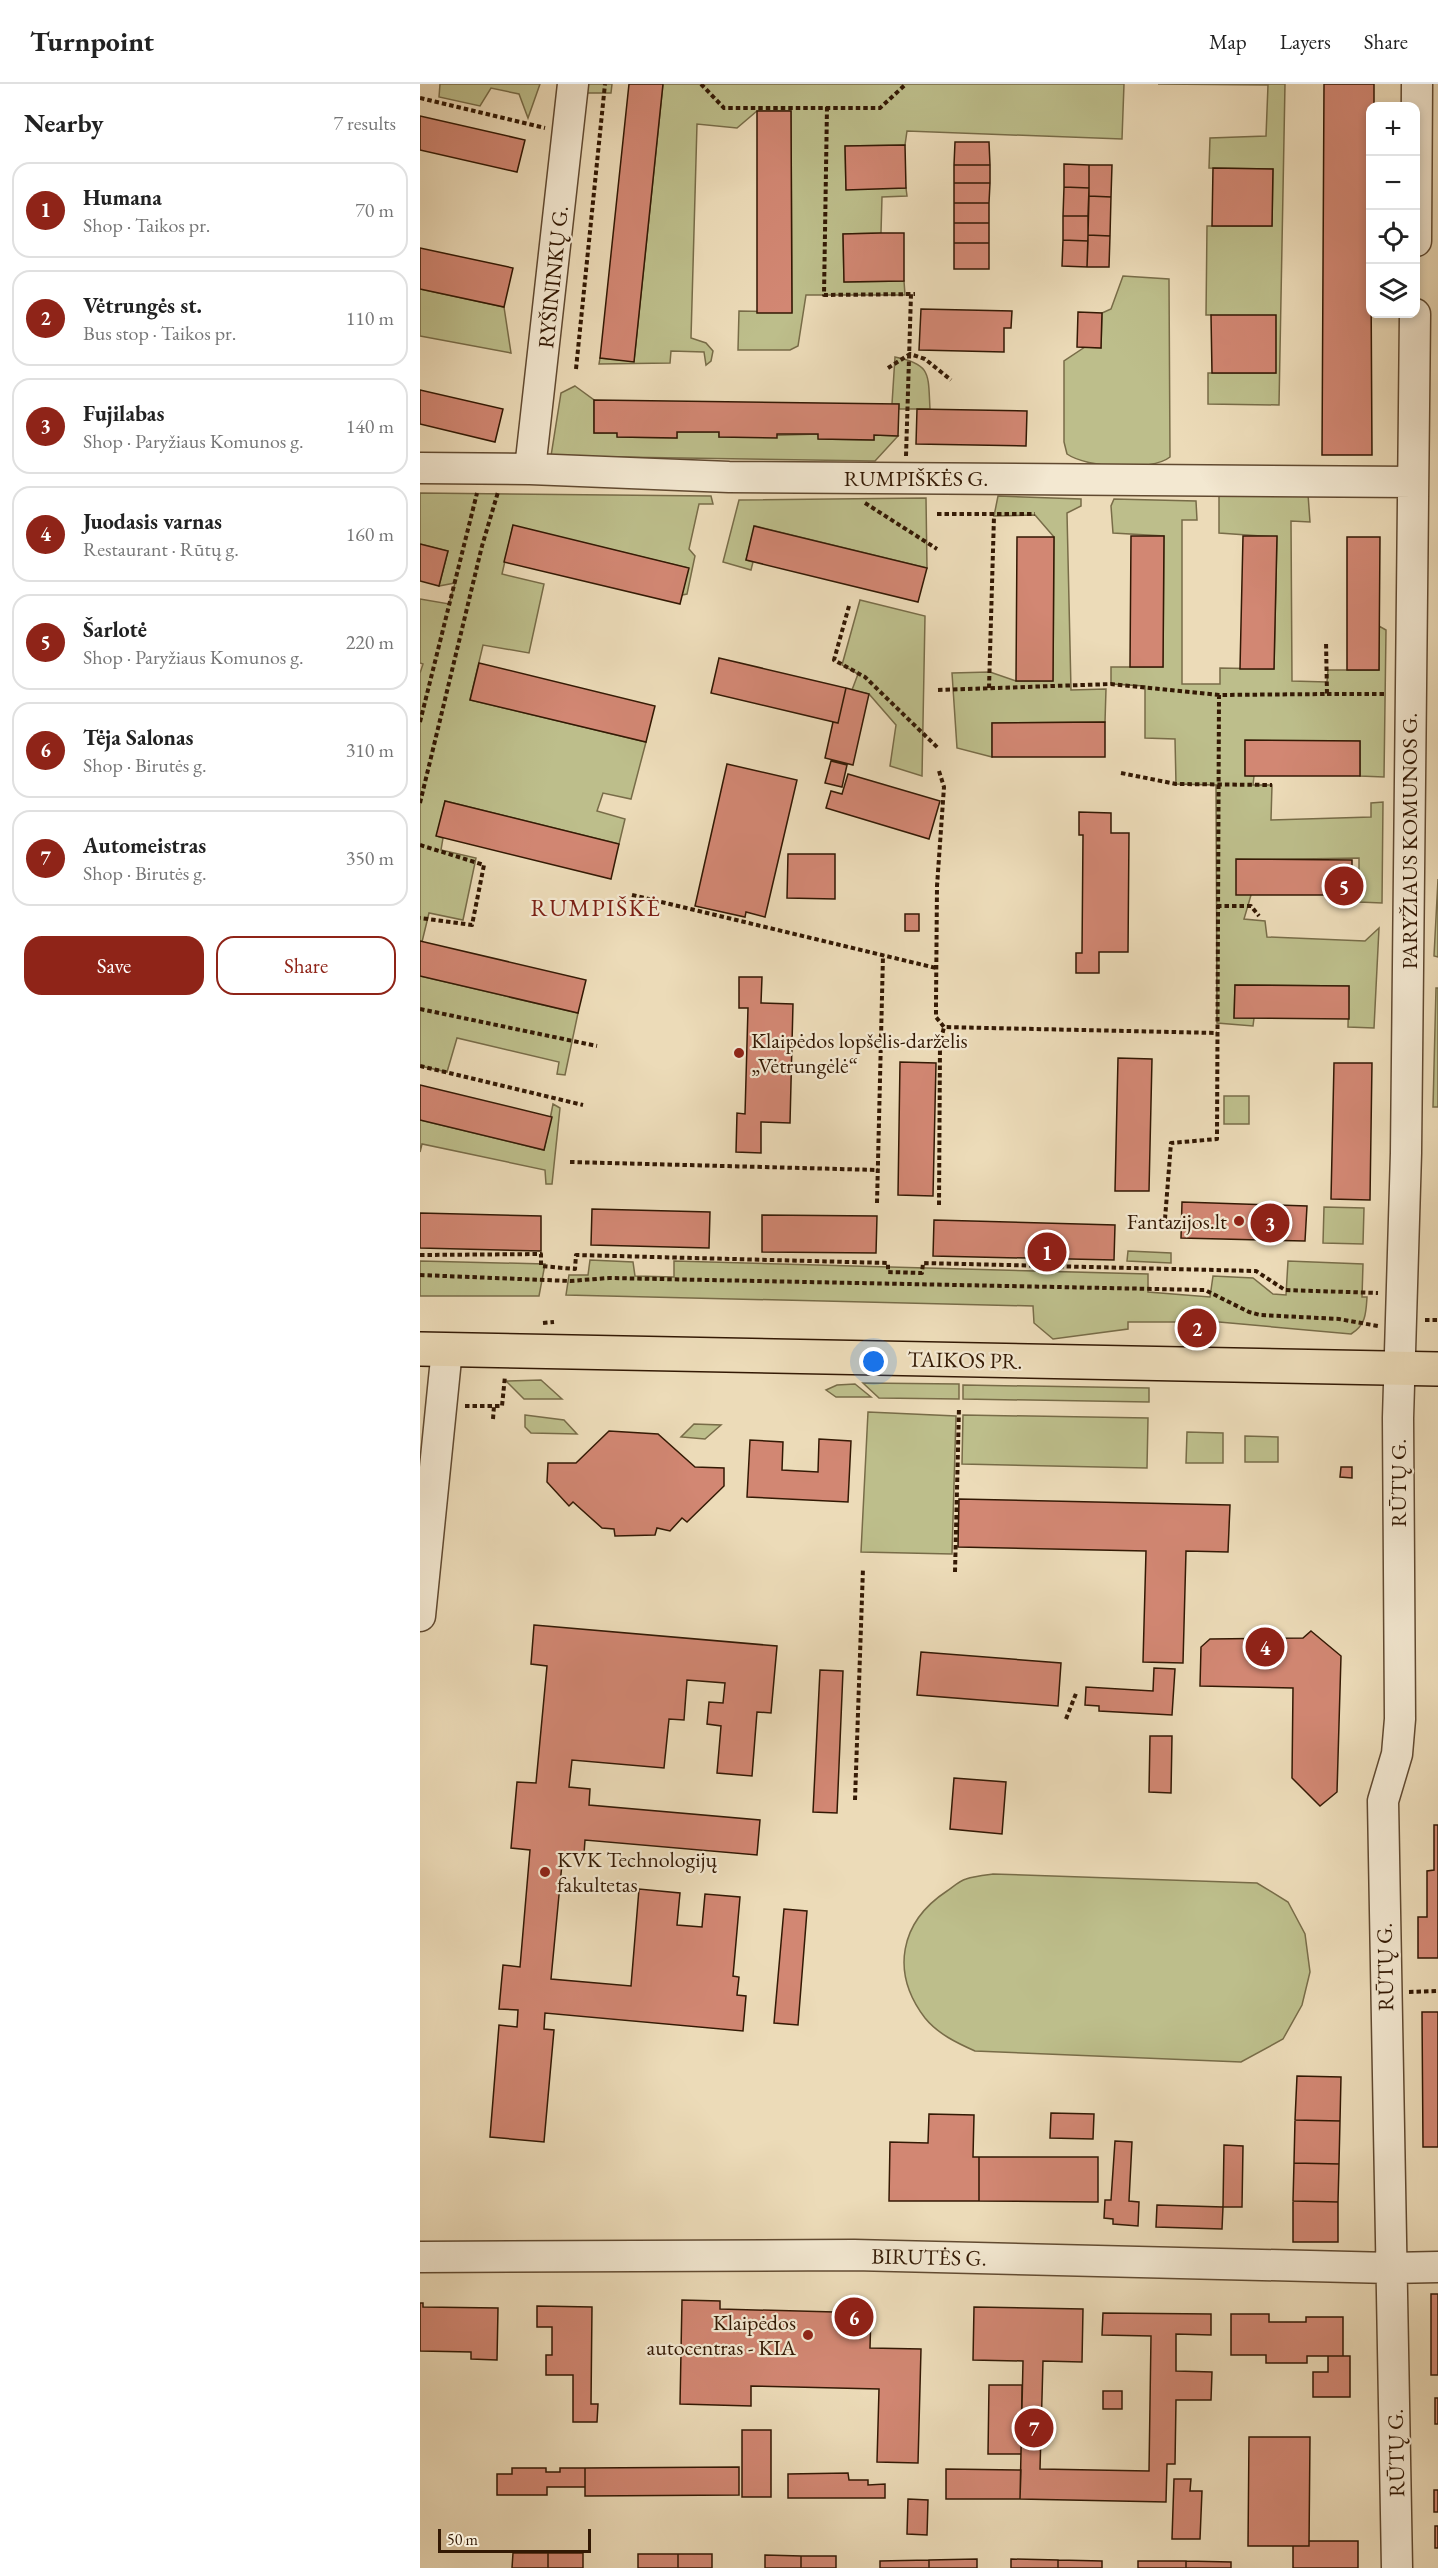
<!DOCTYPE html>
<meta charset="utf-8">
<style>
body{margin:0;font-family:"EB Garamond",serif;background:#f2f2f2;color:#222}
.controls{position:absolute;right:18px;top:18px;display:grid;overflow:hidden;border-radius:12px;box-shadow:0 3px 9px #0003}
.controls button{width:54px;height:54px;display:grid;place-items:center;padding:0;border:0;border-bottom:2px solid #e0e0e0;background:#fff;color:#222;font:30px sans-serif}
.scale{position:absolute;left:18px;bottom:15px;width:153px;box-sizing:border-box;padding-left:6px;border:3px solid #331904;border-top:0;font-size:16px;line-height:21px;white-space:nowrap;color:#331904;-webkit-text-stroke:4px #f3e8d1;paint-order:stroke}
.you{position:absolute;left:454px;top:1278px;width:21px;height:21px;margin:-15px;border:4px solid #fff;border-radius:50%;background:#1a73e8;box-shadow:0 0 0 9px #1a73e833}
.badge{display:grid;place-items:center;width:39px;height:39px;border-radius:50%;background:#8f2418;color:#fff;font-size:20px;font-weight:700}
.pin{position:absolute;translate:-50% -50%;border:3px solid #fff;box-shadow:0 2px 6px #0006}
.list{margin:0;padding:0;list-style:none}
h2{display:flex;justify-content:space-between;align-items:center;height:78px;margin:0;padding:0 24px;font-size:26px}
h2 small{font-size:20px;font-weight:400;color:#767676}
.list li{display:grid;grid-template-columns:39px 1fr auto;gap:18px;align-items:center;box-sizing:border-box;height:96px;margin:0 12px 12px;padding:0 12px;border:2px solid #e0e0e0;border-radius:18px}
.list b{display:block;font-size:22px;white-space:nowrap}
.list p{margin:0;font-size:20px;white-space:nowrap;color:#767676}
.list em{font-size:20px;font-style:normal;color:#767676}
.actions{display:flex;gap:12px;padding:18px 24px}
.actions a{flex:1;padding:14px 0;border:2px solid #8f2418;border-radius:18px;text-align:center;font-size:21px;color:#8f2418}
.actions .main{background:#8f2418;color:#fff}
.icon{flex:none;width:33px;height:33px;fill:none;stroke:currentColor;stroke-width:2;stroke-linecap:round;stroke-linejoin:round}
.map{position:relative;flex:none;width:1018px;height:2484px;overflow:hidden}
header{display:flex;align-items:center;gap:36px;box-sizing:border-box;height:84px;padding:0 30px;background:#fff;border-bottom:2px solid #e0e0e0}
header strong{font-size:28px}
nav{display:flex;gap:33px;margin-inline-start:auto;font-size:21px}
main{display:flex}
aside{flex:1;background:#fff}
.map>svg:first-child{display:block}
.green{fill:#bdbe8b;stroke:#786c48;stroke-width:1.5}
.building{fill:#d28773;stroke:#331904;stroke-width:1.5}
.lines{fill:none;stroke-linecap:round;stroke-linejoin:round}
.minor-casing{stroke:#614a31;stroke-width:33}
.major-casing{stroke:#331904;stroke-width:36}
.path{stroke:#331904;stroke-width:4;stroke-dasharray:4.5 3;stroke-linecap:butt}
.minor{stroke:#f3e8d1;stroke-width:30}
.major{stroke:#ecdbb8;stroke-width:33}
.poi-dot{fill:#8f2418;stroke:#f3e8d1;stroke-width:2}
.labels{text-anchor:middle;dominant-baseline:central;stroke-width:4.5;stroke-linejoin:round;paint-order:stroke}
.street-label{font-size:22px;fill:#331904;stroke:#f3e8d1}
.poi-label{font-size:22px;fill:#331904;stroke:#f3e8d1;text-anchor:start}
.neighbourhood-label{font-size:24px;letter-spacing:1.5px;fill:#7a1f14;stroke:#f3e8d1}
</style>
<header>
<strong>Turnpoint</strong>
<nav><a>Map</a><a>Layers</a><a>Share</a></nav>
</header>
<main>
<aside>
<h2>Nearby<small>7 results</small></h2>
<ul class="list">
<li><span class="badge">1</span><div><b>Humana</b><p>Shop · Taikos pr.</p></div><em>70 m</em></li>
<li><span class="badge">2</span><div><b>Vėtrungės st.</b><p>Bus stop · Taikos pr.</p></div><em>110 m</em></li>
<li><span class="badge">3</span><div><b>Fujilabas</b><p>Shop · Paryžiaus Komunos g.</p></div><em>140 m</em></li>
<li><span class="badge">4</span><div><b>Juodasis varnas</b><p>Restaurant · Rūtų g.</p></div><em>160 m</em></li>
<li><span class="badge">5</span><div><b>Šarlotė</b><p>Shop · Paryžiaus Komunos g.</p></div><em>220 m</em></li>
<li><span class="badge">6</span><div><b>Tėja Salonas</b><p>Shop · Birutės g.</p></div><em>310 m</em></li>
<li><span class="badge">7</span><div><b>Automeistras</b><p>Shop · Birutės g.</p></div><em>350 m</em></li>
</ul>
<div class="actions"><a class="main">Save</a><a>Share</a></div>
</aside>
<div class="map">
<svg width="1018" height="2484" viewBox="0 0 1018 2484">
<rect width="100%" height="100%" fill="#ecdbb8"/>
<filter id="stains"><feTurbulence type="fractalNoise" baseFrequency=".00333" numOctaves="4"/><feColorMatrix values="0 0 0 0 .2 0 0 0 0 .09 0 0 0 0 .02 0 0 0 .5 -.17"/></filter>
<radialGradient id="worn" r=".72"><stop offset=".6" stop-color="#630" stop-opacity="0"/><stop offset="1" stop-color="#630" stop-opacity=".3"/></radialGradient>
<!-- green -->
<path class="green" d="M20,0H120L108,34L99,10L71,4L60,22L19,13Z
M167,0H192L191,9H166Z
M243,0H704L702,55L487,47L485,61L425,62L426,105L486,104L487,112L462,113L461,149L423,150L424,198L484,197L485,211H386L378,262L370,266H318L319,227L372,228L371,27H337L317,44L277,40L271,254L286,259L293,267L291,277L286,281L284,268L251,267L250,279L179,280L180,274L214,277Z
M738,0H865L859,321L788,320V289H855L791,231H786L787,142H852L853,85L789,84L790,54L846,52L848,1Z
M703,192L749,195L750,373C731,388 667,384 647,370L644,358V277L665,263L681,264L682,229L691,225Z
M0,205L84,223L91,269L0,252Z
M475,273C512,280 508,291 510,325H479V320H472Z
M155,302L174,316V349H197L198,353L257,354V348H299V353L398,350L399,355L454,356V351L478,352L455,377L131,372L141,309Z
M799,408L888,410L890,438L871,437L872,597L907,598L908,586H959V542L966,546L964,693L940,692V657H825V691L834,692L833,701H852L851,736L951,733V719L963,718L962,819L939,818V774L817,776L831,811L824,835L845,837L847,853L945,857L959,844L954,944L928,943L929,902L815,901L814,934H834L833,942L797,939L796,701L756,700L755,655L725,654V602L691,600V583H743L744,452L693,449L691,422L694,415L776,417L777,436H762V600H800V584L854,585L857,453L799,449Z
M0,409L291,412L293,420H279L269,465L275,472L267,510L262,511L268,484L93,442L82,490L124,500L109,569L63,561L50,616L226,658L211,715L183,709L177,727L205,735L199,760L25,717L17,752L23,754L21,766L56,774L43,836L9,829L2,858L0,857V589L3,580L0,579V515L29,520L35,499L19,502L28,467L0,460Z
M578,412L661,415V422L647,429L651,606L686,605L685,638L572,639V673L537,664L532,589L570,588L596,597H633L634,453L615,431L574,432Z
M506,414L507,484L335,442L326,476L333,478L331,486L303,478L319,416Z
M440,516L505,532L502,692L470,682L476,641L449,610L432,606L438,590L422,581Z
M1018,795V873L1014,872Z
M0,892L158,929L145,991L137,990L139,978L37,954L27,988L0,982Z
M1016,904H1018V1023H1013Z
M804,1012H829V1040H804Z
M133,1020L140,1024L132,1100H126L125,1086L2,1060L0,1068V1036L124,1066Z
M904,1123L944,1124L943,1160L903,1159Z
M708,1167L751,1169V1179L707,1177Z
M170,1176L213,1178L215,1192L254,1193V1177L728,1190V1208L790,1213L793,1192L833,1194L853,1210L866,1211L868,1177L943,1180L942,1213H947C946,1229 946,1241 931,1250L799,1238H708V1245L633,1255L614,1239L613,1222L146,1211L149,1191H168Z
M0,1177L125,1180L119,1212H0Z
M121,1296L142,1315H104L86,1297Z
M443,1299L539,1300V1315L459,1314Z
M435,1300L451,1313H416L406,1306L417,1301Z
M543,1301L729,1304V1318L543,1315Z
M448,1328L536,1332L532,1470L441,1468Z
M105,1331L144,1336L157,1350L111,1349L105,1343Z
M543,1331L728,1334L727,1384L542,1380Z
M274,1340L301,1341L285,1355L261,1353Z
M767,1348L803,1349V1379H766Z
M825,1352L858,1353V1378H825Z
M573,1790L837,1799L868,1818L885,1850L890,1888L882,1921L863,1955L821,1978L555,1967C537,1959 518,1950 505,1934C470,1888 480,1838 527,1807C533,1803 539,1797 546,1795C554,1792 565,1791 573,1790Z"/>
<!-- building -->
<path class="building" d="M209,0H243L214,278L180,274Z
M904,0H954V22H950L952,371H902Z
M337,27H371L372,229H337Z
M0,32L105,56L97,88L0,66Z
M535,58H569L570,81H534Z
M485,61L486,104L426,106L425,62Z
M644,80L669,81V104L644,103Z
M534,81H570V99H534Z
M669,81H692L691,113L669,112Z
M793,84L853,85L852,142H792Z
M534,99H570L569,119H534Z
M644,103L669,104L668,132H643Z
M669,112L691,113L690,152L668,151Z
M534,119H569V139H534Z
M643,132H668V157L643,156Z
M534,139H569V159H534Z
M461,149H484V197L424,198L423,150Z
M668,151L690,152L689,183H667Z
M643,156L668,157L667,183L642,182Z
M534,159H569V185H534Z
M0,164L93,184L84,223L0,205Z
M501,225L592,227L591,244H584V268L499,266Z
M658,228L682,229L681,264L657,263Z
M791,231H856V289H792Z
M0,306L83,325L75,358L0,340Z
M174,316L479,320L478,352L454,351V356L398,355V350H357V354L299,353V348H257V354L197,353V349H174Z
M497,325L607,327L606,362L496,360Z
M93,441L269,484L260,520L84,478Z
M334,442L507,484L498,518L326,476Z
M711,452H744L743,583H710Z
M823,452H857L854,585H820Z
M597,453H634L633,597H596Z
M927,453H960L959,586H927Z
M0,460L28,467L19,502L0,497Z
M299,574L426,604L418,639L291,609Z
M59,579L235,622L226,658L50,616Z
M426,604L449,610L433,681L405,674L413,638L418,639Z
M685,638V673H572V639Z
M825,656L940,657V692H825Z
M411,677L427,681L422,703L405,699Z
M307,680L377,696L345,833L326,828L325,833L275,822Z
M428,690L520,717L509,755L406,724L411,707L422,710Z
M25,717L199,760L191,795L16,752Z
M659,728L691,729V749H709L708,868H679V889H656V869H662L663,751H659Z
M368,770H415V815L367,814Z
M816,775L932,776V811H816Z
M485,830H499V847H485Z
M0,857L166,896L158,929L0,892Z
M319,893H342L341,919L373,920L370,1039L341,1038V1069L316,1068L317,1029L325,1030L328,924H319Z
M815,901L929,902V935L814,934Z
M698,974L732,975L729,1107H695Z
M480,978L516,979L513,1112L478,1111Z
M914,979H952L950,1116L911,1115Z
M0,1001L132,1033L124,1066L0,1036Z
M762,1118L887,1122L885,1157L761,1154Z
M172,1125L290,1128L289,1164L171,1161Z
M0,1129L121,1132V1167L0,1164Z
M342,1131L457,1132L456,1169L342,1168Z
M514,1136L695,1141L694,1176L513,1172Z
M189,1347L238,1350L275,1383L304,1384V1402L267,1438L262,1434L250,1447L237,1444L235,1451L195,1452L194,1445L182,1444L153,1418L149,1422L127,1398L128,1379H156Z
M399,1355L431,1357L428,1418L327,1413L330,1356L363,1358L362,1386L398,1388Z
M921,1383H932V1394L920,1393Z
M539,1415L810,1421L808,1468L766,1467L763,1579L723,1578L726,1467L538,1463Z
M114,1541L357,1562L351,1629L337,1628L332,1692L297,1689L301,1642L287,1640L289,1618L303,1619L305,1599L267,1596L264,1636L249,1635L244,1684L152,1676L149,1703L170,1705L169,1721L340,1736L337,1771L165,1756L164,1770L143,1769L131,1895L211,1902L219,1805L260,1809L257,1841L282,1843L285,1810L320,1813L313,1892L319,1893L317,1911L326,1912L323,1947L125,1929L124,1945L134,1946L124,2058L70,2053L79,1941L97,1943L98,1926L79,1925L83,1881L100,1883L110,1766L91,1764L97,1698L116,1699L127,1582L111,1580Z
M891,1547L921,1572L917,1708L900,1722L872,1694L873,1604L780,1602L781,1563L790,1555L883,1554Z
M501,1568L641,1579L638,1622L497,1611Z
M734,1584L755,1585L752,1631L679,1627V1622L665,1621L666,1603L733,1607Z
M400,1586L423,1587L417,1729L393,1728Z
M730,1652H752L751,1709L729,1708Z
M534,1694L586,1698L582,1750L530,1745Z
M1014,1741H1018V1874H998V1833H1007V1787L1014,1786Z
M364,1825L387,1827L378,1941L354,1939Z
M1002,1928H1018V2063H1003Z
M877,1992L921,1993L920,2037L875,2036Z
M631,2029L674,2030L673,2055L630,2054Z
M509,2030L554,2031L553,2073H559V2117H469L470,2058L508,2059Z
M875,2036L920,2037L919,2080L874,2079Z
M695,2057L712,2058L709,2117L719,2118L718,2142L693,2140V2135L684,2134L685,2116H691Z
M804,2061L823,2062L822,2123H803Z
M559,2073H678V2118L559,2117Z
M874,2079L919,2080L918,2118L873,2117Z
M873,2117L918,2118V2158H873Z
M737,2121L803,2123L802,2145L736,2143Z
M1011,2210H1018V2291H1011Z
M262,2216L300,2217V2225L451,2229L450,2264L501,2265L498,2379L457,2378L459,2305L331,2302V2322L260,2320Z
M0,2219H3V2223L78,2224L77,2276L51,2275V2268L0,2267Z
M117,2222L172,2223L171,2320H178L177,2338H153V2291H126V2271H132V2243H117Z
M554,2223L663,2225L662,2278L623,2277L620,2385L729,2387L731,2252L682,2251L683,2229L791,2230V2251L756,2250V2287L792,2288L791,2316H756L755,2380H747L746,2418L600,2415L603,2277L553,2276Z
M811,2230H849V2238H886V2233H923V2272H887V2279H846V2271H811Z
M908,2272H930V2313H893V2288H908Z
M569,2301H602L601,2370H568Z
M683,2307H702V2325H683Z
M1015,2314H1018V2340H1015Z
M322,2346H351V2413H322Z
M829,2353H890L889,2462H828Z
M319,2383V2411L165,2412V2384Z
M92,2384H126V2388H140V2384H165V2403H127V2411H77V2390H92Z
M526,2385L601,2386L600,2415H526Z
M428,2389L429,2396H448V2401L465,2400V2414H368V2390Z
M754,2395H771L770,2407H782L780,2455H752Z
M1014,2406H1018V2428H1014Z
M488,2415L508,2416L507,2451L487,2450Z
M1015,2442H1018V2464H1015Z
M889,2457H938V2484H873V2462H889Z
M93,2469H128V2484H92Z
M128,2469H163V2484H128Z
M218,2470H258V2484H218Z
M258,2470H292V2484H258Z
M345,2471L381,2472V2484H345Z
M381,2472H416V2484H381Z
M557,2475V2484H509V2476Z
M591,2475L638,2476V2484H591Z
M509,2476V2484H460V2477Z
M638,2476L682,2477V2484H638Z
M718,2477H766V2484H718Z
M766,2477L811,2478V2484H766Z"/>
<g class="lines">
<defs>
<path id="minor" d="M996,157L997,0
M0,384L110,385L309,393L993,398
M110,385L153,0
M0,1532L27,1265
M0,2173L434,2171L970,2184L1018,2183
M977,2484L963,1717L977,1670L980,1635L978,1334L986,1069L995,230"/>
<path id="major" d="M0,1265L1018,1285"/>
</defs>
<!-- minor casing -->
<use href="#minor" class="minor-casing"/>
<!-- major casing -->
<use href="#major" class="major-casing"/>
<!-- path -->
<path class="path" d="M281,0L304,24H460L486,0
M0,14L125,44
M407,23L404,211L495,210
M468,284L490,270L505,275L531,296
M156,285L185,0
M486,372L491,210
M445,419L517,465
M517,430H615
M429,522L414,576L445,593L519,665
M569,604L574,432
M518,606L691,600L799,611
M907,610H966
M0,638L57,409
M519,687L524,703L517,802L516,920V933L524,943L797,949
M701,689L756,700L852,701
M0,719L62,462L78,408
M0,761L64,781L52,841L0,834
M212,811L516,884
M797,822H831L839,832
M0,925L177,962
M462,958L520,960
M0,982L163,1021
M150,1078L458,1086
M457,1119L463,871
M519,1121L520,960L524,943
M745,1135L751,1059L797,1055L799,611L907,610L906,557
M0,1171L121,1170V1182L155,1185L156,1171L468,1179V1188L502,1189L503,1179L836,1187L865,1206L958,1209
M0,1191L150,1197L189,1194L785,1206L829,1228L840,1231L919,1235L958,1242
M1005,1236H1018
M123,1239L134,1238
M45,1322H82L85,1292
M73,1335L74,1322
M535,1488L539,1323
M646,1635L657,1607
M435,1716L443,1484
M989,1908L1018,1907"/>
<!-- minor -->
<use href="#minor" class="minor"/>
<!-- major -->
<use href="#major" class="major"/>
</g>
<!-- markers -->
<g class="poi-dot">
<circle cx="319" cy="969" r="6"/>
<circle cx="819" cy="1137" r="6"/>
<circle cx="125" cy="1788" r="6"/>
<circle cx="388" cy="2251" r="6"/>
</g>
<g class="labels">
<!-- street labels -->
<g class="street-label">
<text transform="translate(133 193) rotate(-84)">RYŠININKŲ G.</text>
<text x="496" y="394">RUMPIŠKĖS G.</text>
<text transform="translate(989 757) rotate(-90)">PARYŽIAUS KOMUNOS G.</text>
<text transform="translate(545 1276) rotate(1)">TAIKOS PR.</text>
<text transform="translate(978 1399) rotate(-90)">RŪTŲ G.</text>
<text transform="translate(965 1883) rotate(-91)">RŪTŲ G.</text>
<text transform="translate(509 2173) rotate(1)">BIRUTĖS G.</text>
<text transform="translate(976 2369) rotate(-91)">RŪTŲ G.</text>
</g>
<!-- poi labels -->
<g class="poi-label">
<text x="331" y="956">Klaipėdos lopšelis-darželis<tspan x="331" dy="25">„Vėtrungėlė“</tspan></text>
<text x="807" y="1137" text-anchor="end">Fantazijos.lt</text>
<text x="137" y="1775">KVK Technologijų<tspan x="137" dy="25">fakultetas</tspan></text>
<text x="376" y="2238" text-anchor="end">Klaipėdos<tspan x="376" dy="25">autocentras - KIA</tspan></text>
</g>
<!-- neighbourhood labels -->
<g class="neighbourhood-label">
<text x="176" y="823">RUMPIŠKĖ</text>
</g>
</g>
<rect width="100%" height="100%" filter="url(#stains)"/>
<rect width="100%" height="100%" fill="url(#worn)"/>
</svg>
<div class="controls">
<button>+</button>
<button>−</button>
<button><svg class="icon" aria-label="locate" viewBox="0 0 24 24"><circle cx="12" cy="12" r="6"/><path d="M12 2v4M12 18v4M2 12h4M18 12h4"/></svg></button>
<button><svg class="icon" aria-label="layers" viewBox="0 0 24 24"><path d="M12 4l9 5-9 5-9-5zM3 14l9 5 9-5"/></svg></button>
</div>
<div class="scale">50 m</div>
<div class="you"></div>
<div class="pin badge" style="left:627px;top:1168px">1</div>
<div class="pin badge" style="left:777px;top:1244px">2</div>
<div class="pin badge" style="left:850px;top:1139px">3</div>
<div class="pin badge" style="left:845px;top:1563px">4</div>
<div class="pin badge" style="left:924px;top:802px">5</div>
<div class="pin badge" style="left:434px;top:2233px">6</div>
<div class="pin badge" style="left:614px;top:2344px">7</div>
</div>
</main>
